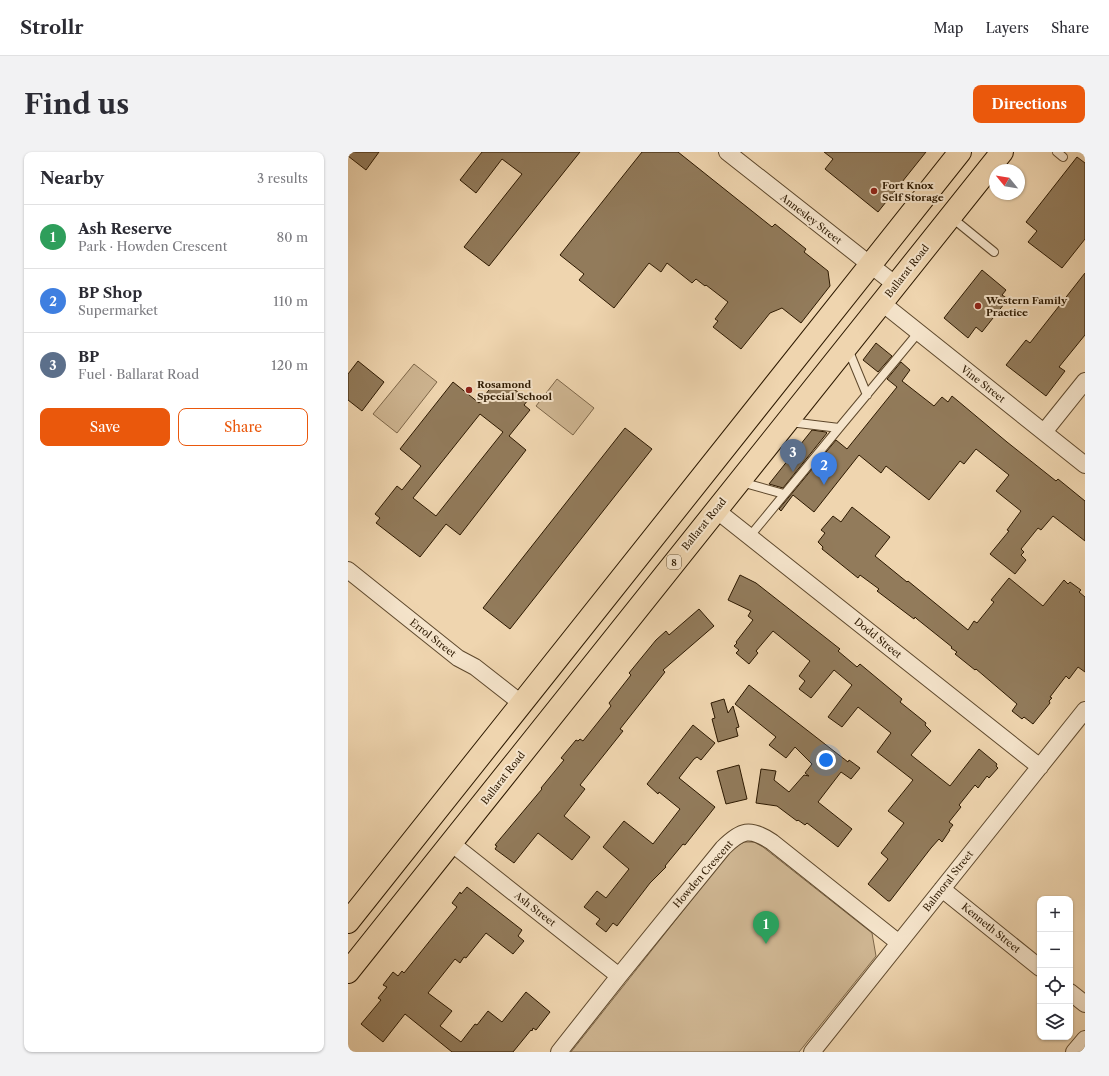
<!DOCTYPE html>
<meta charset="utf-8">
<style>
body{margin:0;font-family:"Libre Caslon Text",serif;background:#f2f2f3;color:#2b2b33}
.controls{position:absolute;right:12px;bottom:12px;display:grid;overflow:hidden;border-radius:8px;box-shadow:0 1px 3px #0004}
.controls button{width:36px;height:36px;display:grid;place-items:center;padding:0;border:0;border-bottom:1px solid #e1e1e2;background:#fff;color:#2b2b33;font:20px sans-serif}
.compass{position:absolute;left:641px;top:12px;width:36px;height:36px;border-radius:50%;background:#fff;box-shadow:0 1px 3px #0004;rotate:300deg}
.you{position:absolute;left:478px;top:608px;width:14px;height:14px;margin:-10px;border:3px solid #fff;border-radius:50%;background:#1a73e8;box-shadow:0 0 0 6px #1a73e833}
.badge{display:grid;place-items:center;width:26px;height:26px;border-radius:50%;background:#ea580c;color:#fff;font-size:13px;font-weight:700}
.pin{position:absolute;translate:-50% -33px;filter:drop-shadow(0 1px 2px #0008)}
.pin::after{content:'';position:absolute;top:21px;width:14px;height:12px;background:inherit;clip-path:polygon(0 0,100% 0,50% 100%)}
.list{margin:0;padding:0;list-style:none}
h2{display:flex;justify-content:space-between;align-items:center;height:52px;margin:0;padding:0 16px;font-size:17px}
h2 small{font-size:13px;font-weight:400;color:#7c7c81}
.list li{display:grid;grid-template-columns:26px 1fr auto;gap:12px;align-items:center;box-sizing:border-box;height:64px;padding:0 16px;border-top:1px solid #e1e1e2}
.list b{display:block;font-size:15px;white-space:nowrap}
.list p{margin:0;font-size:13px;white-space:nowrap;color:#7c7c81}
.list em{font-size:13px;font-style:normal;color:#7c7c81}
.actions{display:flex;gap:8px;padding:12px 16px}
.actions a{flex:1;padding:9px 0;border:1px solid #ea580c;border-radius:8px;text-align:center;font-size:14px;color:#ea580c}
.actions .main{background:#ea580c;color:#fff}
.icon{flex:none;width:22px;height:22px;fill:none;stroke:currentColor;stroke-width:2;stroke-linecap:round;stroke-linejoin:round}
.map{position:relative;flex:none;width:737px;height:900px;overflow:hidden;border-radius:8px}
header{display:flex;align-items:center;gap:24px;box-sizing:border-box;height:56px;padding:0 20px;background:#fff;border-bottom:1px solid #e1e1e2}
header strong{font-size:19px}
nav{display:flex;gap:22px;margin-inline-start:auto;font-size:14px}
.intro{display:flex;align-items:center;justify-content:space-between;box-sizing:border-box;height:96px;padding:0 24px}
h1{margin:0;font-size:28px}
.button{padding:10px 18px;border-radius:8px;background:#ea580c;color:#fff;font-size:14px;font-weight:700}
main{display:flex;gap:24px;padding:0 24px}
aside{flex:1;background:#fff;border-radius:8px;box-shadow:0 1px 3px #0004}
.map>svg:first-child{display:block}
.green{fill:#ceb591;stroke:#7e6749}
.building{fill:#927b5b;stroke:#2d1901;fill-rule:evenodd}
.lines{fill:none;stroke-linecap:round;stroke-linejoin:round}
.lane-casing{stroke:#5e482c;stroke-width:10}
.street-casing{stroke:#5e482c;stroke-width:18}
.highway-casing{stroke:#2d1901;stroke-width:24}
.lane{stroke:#f5e4cb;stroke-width:8}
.street{stroke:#f5e4cb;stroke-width:16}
.highway{stroke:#efd5af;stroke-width:22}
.poi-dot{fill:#8f2418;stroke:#f5e4cb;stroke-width:1.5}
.labels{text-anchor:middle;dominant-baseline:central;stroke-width:4;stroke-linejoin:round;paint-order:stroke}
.shield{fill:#f5e4cb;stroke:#69563e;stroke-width:1}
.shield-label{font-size:9px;font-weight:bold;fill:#2d1901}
.poi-label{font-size:10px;font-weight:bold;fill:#2d1901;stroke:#f5e4cb;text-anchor:start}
.street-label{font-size:10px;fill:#2d1901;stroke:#f5e4cb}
</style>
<header>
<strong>Strollr</strong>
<nav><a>Map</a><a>Layers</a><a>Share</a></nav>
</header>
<div class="intro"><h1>Find us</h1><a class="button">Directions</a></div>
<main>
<aside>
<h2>Nearby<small>3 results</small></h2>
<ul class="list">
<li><span class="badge" style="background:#2e9e5b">1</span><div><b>Ash Reserve</b><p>Park · Howden Crescent</p></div><em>80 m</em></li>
<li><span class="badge" style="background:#3f7fe0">2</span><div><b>BP Shop</b><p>Supermarket</p></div><em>110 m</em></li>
<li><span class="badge" style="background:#5c6f8a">3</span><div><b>BP</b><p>Fuel · Ballarat Road</p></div><em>120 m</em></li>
</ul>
<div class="actions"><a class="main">Save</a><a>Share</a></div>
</aside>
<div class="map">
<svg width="737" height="900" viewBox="0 0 737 900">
<rect width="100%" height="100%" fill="#efd5af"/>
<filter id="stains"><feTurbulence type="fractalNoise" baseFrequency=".005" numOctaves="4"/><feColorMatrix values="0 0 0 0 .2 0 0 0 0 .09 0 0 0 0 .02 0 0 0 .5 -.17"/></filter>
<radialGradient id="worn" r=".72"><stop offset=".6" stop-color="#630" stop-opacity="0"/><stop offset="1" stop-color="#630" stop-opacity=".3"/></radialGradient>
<!-- green -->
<path class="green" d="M66,212L89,230L49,281L25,262Z
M209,227L246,256L225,283L188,254Z
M396,690H406L415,695L524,781L528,804L451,900H223L384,697Z"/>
<!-- building -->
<path class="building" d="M0,0H31L18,18L0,4Z
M134,0H232L141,114L116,95L174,22L154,7L128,41L112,28Z
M294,0H330L424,75L427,72L458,97L456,100L480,119L482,134L453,171L434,156L422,161L393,197L365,175L370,169L367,167L380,150L358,133L357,134L348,127L344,131L319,111L313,120L301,111L266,156L231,128L236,122L212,103Z
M476,0H578L530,60L477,17L485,7Z
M729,5L737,11V87L714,116L680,90L689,79L678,70Z
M634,118L658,138L654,143L660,147L634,180L628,175L620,186L596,166Z
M737,121V183L711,215L717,219L698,244L658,213L678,188L682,191Z
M528,191L544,204L530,220L515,208Z
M10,209L36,230L14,259L0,248V222Z
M553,210L562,218L554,229L586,254L594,245L600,250L604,244L659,290L708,329L710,327L737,349V389L705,364L693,378L690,376L673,397L676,400L673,403L678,408L667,422L642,402L661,379L659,378L673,359L648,339L661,323L628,297L616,312L612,309L581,348L538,314L533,321L511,303L466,360L445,343L433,359L431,357L488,288L499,297L549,235L539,227Z
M105,230L131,251L147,230L153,235L157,230L180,248L176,253L182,258L161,284L178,298L112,383L98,372L72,405L28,371L32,366L27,362L49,334L54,338L73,314L52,297ZM132,262L155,280L88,364L65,346Z
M277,276L304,297L162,477L135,456Z
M464,278L478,280L479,281L435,336L421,332Z
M504,355L542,385L527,404L559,430L560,429L620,478L626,469L629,471L646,450L643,448L661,426L695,454L716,428L720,432L722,430L733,438L731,440L737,445V520L730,515L721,527L718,524L702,545L704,546L701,549L702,551L685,572L676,565L674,567L664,559L669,552L628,517L627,518L607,502L609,500L603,496L604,495L569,467L567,465L566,467L529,439L531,437L512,423L510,426L474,397L475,395L470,390L477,381L473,378L485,364L493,370Z
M392,423L408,431L492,497L490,499L509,515L512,512L554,547L552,550L578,571L577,573L583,579L563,603L602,634L631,597L649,612L648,614L650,616L641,626L639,624L630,636L627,633L611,653L613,655L601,670L605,673L601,678H602L594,690L591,687L583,696L542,749H540L520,732L540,707L533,701L556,671L540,659L565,628L529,600L543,581L510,555L494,575L480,565L504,533L486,518L463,546L451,537L457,529L451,524L462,509L425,479L408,499L410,501L401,512L388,501L391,498L386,494L389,491L388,490L405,468L400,464L403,459L380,448Z
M351,457L366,474L315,518L317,520L272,577L275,579L232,633L237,637L216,664L242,685L224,708L190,681L166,711L147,697L149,694L147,693L194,637L193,636L216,608L213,606L228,588L230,589L232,587L235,589L263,554L261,551L283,523L281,521L308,488L318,479L321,483Z
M401,533L500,610L501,608L512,616L503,627L493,620L470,650L504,677L490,695L459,671L457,673L450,668L449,669L429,654L408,651L413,617L428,619L426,628L441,640L456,623L461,624L457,621L464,612L447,595L438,606L421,593L428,585L387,552Z
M376,547L380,561L385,554L391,575L388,576L390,584L370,590L364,567L367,566L363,551Z
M345,573L367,591L353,608L349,605L346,607L331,626L367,655L337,693L335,692L317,714L318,715L302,731L269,774L265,771L258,780L248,772L252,767L236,755L249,739L258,746L281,717L255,695L276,669L305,692L332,657L311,640L310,642L299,632Z
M391,613L399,647L378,652L369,619Z
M119,735L174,778L170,784L176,789L165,802L138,781L118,806L116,805L112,811L107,807L80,841L104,859L92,874L113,890L127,872L129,873L140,859L154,870L178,840L202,860L188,878L185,876L184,879L183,878L165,900H104L57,862L35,890L13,872L33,848L30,846L39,835L35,833L45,820L50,824L54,819L56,821L109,755L104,751L112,740L113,742Z"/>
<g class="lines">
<defs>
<path id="lane" d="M709,0L715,5
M603,65L646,100
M500,197L519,243
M442,270L491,276L570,181
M393,330L436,342
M402,384L491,276"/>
<path id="street" d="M379,0L548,133
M534,151L737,313
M696,280L737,229
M368,358L692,615
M0,418L110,506L127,515L173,551
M103,691L271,824
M594,737L692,816
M722,840L737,852
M211,900L271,824L375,696C393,678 402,675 424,690L551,791
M464,900L737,558
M726,900L737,887"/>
<path id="highway" d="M0,770L612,0
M0,820L654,0"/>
</defs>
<!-- lane casing -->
<use href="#lane" class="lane-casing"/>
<!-- street casing -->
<use href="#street" class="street-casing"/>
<!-- highway casing -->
<use href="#highway" class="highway-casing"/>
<!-- lane -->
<use href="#lane" class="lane"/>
<!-- street -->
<use href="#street" class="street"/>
<!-- highway -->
<use href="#highway" class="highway"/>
</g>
<!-- markers -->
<g class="poi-dot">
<circle cx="526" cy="39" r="4"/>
<circle cx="630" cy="154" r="4"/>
<circle cx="121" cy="238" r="4"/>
</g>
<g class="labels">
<!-- shield labels -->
<rect class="shield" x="319" y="403" width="14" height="14" rx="3"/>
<g class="shield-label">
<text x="326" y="410">8</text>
</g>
<!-- poi labels -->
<g class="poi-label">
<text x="534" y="33">Fort Knox<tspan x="534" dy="12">Self Storage</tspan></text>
<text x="638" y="148">Western Family<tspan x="638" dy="12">Practice</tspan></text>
<text x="129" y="232">Rosamond<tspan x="129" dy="12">Special School</tspan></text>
</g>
<!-- street labels -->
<g class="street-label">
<text transform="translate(463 67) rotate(38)">Annesley Street</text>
<text transform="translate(559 119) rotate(-52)">Ballarat Road</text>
<text transform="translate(635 232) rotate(38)">Vine Street</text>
<text transform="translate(356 372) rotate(-51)">Ballarat Road</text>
<text transform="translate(85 486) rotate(38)">Errol Street</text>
<text transform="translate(530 486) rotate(39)">Dodd Street</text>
<text transform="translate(155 626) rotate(-52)">Ballarat Road</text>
<text transform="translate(355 722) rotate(-49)">Howden Crescent</text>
<text transform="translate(600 729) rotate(-52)">Balmoral Street</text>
<text transform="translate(187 757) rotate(38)">Ash Street</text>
<text transform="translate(643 776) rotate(39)">Kenneth Street</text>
</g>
</g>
<rect width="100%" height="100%" filter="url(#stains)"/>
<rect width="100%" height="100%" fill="url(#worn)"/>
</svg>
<div class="controls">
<button>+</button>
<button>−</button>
<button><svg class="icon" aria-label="locate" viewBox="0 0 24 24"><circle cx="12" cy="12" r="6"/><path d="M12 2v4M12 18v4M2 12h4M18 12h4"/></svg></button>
<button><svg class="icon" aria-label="layers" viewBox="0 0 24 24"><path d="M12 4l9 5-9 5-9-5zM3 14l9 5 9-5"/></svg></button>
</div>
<svg class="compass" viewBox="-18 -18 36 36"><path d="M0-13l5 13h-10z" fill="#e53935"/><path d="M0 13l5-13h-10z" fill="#7c7c81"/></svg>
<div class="you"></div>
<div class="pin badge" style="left:418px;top:792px;background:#2e9e5b">1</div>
<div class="pin badge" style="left:476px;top:333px;background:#3f7fe0">2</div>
<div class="pin badge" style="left:445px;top:320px;background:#5c6f8a">3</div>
</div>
</main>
